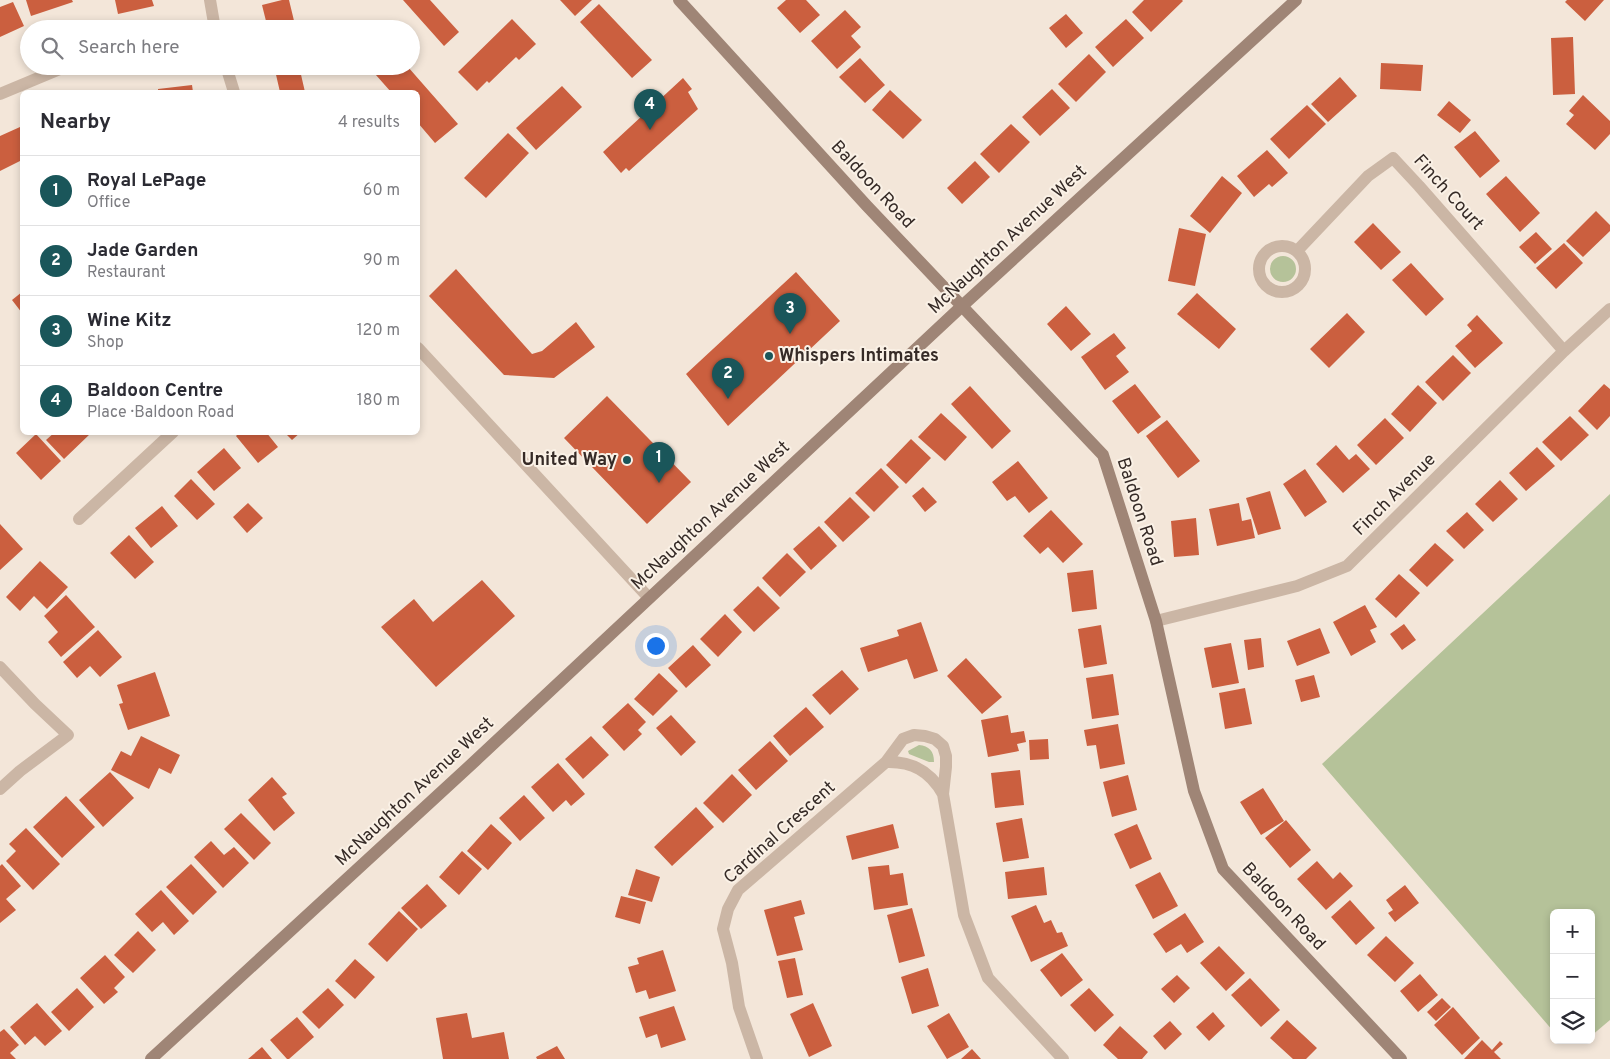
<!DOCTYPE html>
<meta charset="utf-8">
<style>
body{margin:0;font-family:Overpass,sans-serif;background:#f7f7f7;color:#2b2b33}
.controls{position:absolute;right:15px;bottom:15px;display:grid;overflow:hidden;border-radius:8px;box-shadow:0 2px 8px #0003}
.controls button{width:45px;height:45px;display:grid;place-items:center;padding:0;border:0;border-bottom:1px solid #e1e1e2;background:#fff;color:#2b2b33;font:25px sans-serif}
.you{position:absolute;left:655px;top:645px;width:18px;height:18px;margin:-12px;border:4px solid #fff;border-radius:50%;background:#1a73e8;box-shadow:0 0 0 8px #1a73e833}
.badge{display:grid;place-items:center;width:32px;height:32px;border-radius:50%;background:#1a565a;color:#fff;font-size:16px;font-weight:700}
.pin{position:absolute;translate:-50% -41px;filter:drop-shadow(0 1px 2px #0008)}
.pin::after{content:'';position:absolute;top:26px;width:18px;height:15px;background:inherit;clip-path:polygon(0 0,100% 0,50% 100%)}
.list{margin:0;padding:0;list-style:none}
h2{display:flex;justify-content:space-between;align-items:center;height:65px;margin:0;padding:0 20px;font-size:21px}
h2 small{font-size:16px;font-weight:400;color:#7c7c81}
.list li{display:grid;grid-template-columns:32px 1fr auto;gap:15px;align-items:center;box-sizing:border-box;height:70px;padding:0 20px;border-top:1px solid #e1e1e2}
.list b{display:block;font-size:19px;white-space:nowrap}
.list p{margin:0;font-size:16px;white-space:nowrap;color:#7c7c81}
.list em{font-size:16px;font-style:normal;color:#7c7c81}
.icon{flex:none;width:28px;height:28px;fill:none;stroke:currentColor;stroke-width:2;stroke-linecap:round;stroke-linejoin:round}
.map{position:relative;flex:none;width:1610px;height:1059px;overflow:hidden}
.search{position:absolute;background:#fff;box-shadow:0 2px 8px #0003;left:20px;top:20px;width:400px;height:55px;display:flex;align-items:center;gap:12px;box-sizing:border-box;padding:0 18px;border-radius:28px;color:#7c7c81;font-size:19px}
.panel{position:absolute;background:#fff;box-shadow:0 2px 8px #0003;left:20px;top:90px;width:400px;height:345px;border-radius:8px}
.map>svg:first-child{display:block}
.green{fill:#b5c299}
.building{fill:#cb5f3f}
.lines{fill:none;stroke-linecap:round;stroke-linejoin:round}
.street{stroke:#cbb6a5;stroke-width:12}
.secondary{stroke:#9f8576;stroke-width:12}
.poi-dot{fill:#1a565a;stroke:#faf1e6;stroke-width:2}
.labels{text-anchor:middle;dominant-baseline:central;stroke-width:4;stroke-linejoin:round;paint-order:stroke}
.street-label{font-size:18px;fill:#362b27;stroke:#faf1e6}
.poi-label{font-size:18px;font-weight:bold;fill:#362b27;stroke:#faf1e6;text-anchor:start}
</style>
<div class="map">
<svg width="1610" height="1059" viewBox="0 0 1610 1059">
<rect width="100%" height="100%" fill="#f3e6d9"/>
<!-- green -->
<path class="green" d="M1270 269a13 13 0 1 1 26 0a13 13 0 1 1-26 0Z
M1610,494V1020L1591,1036V913H1554V1032L1322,764Z
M919,745C929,746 934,751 934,762H929L909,754L908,751Z"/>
<!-- building -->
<path class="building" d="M26,0H72L73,2L31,16Z
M115,0H152L154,6L118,14Z
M282,0H289L296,29H268L262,5Z
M403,0H430L459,32L444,46Z
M560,0H592L575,16Z
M786,0H806L820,15L800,33L777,8Z
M1144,0H1182L1183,1L1151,32L1132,12Z
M1567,0H1604L1585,21L1565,2Z
M13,2L24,26L0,37V7Z
M599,4L652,60L632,78L580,22Z
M845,10L861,27L851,36L861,47L837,69L811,41Z
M1066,14L1083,33L1066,48L1049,28Z
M512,19L536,44L519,60L516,57L489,83L487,81L477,91L458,72Z
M1126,19L1144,38L1113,67L1095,47Z
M1573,37L1575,94L1553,95L1551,38Z
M1089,54L1106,72L1076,102L1058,84Z
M860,58L885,85L865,103L839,77Z
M1381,63L1423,65L1421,91L1380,89Z
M274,66H299L305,92H280Z
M368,66H395L401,73L408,67L458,124L435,143L418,123V92H391Z
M1340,77L1357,96L1328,122L1311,104Z
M683,78L692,89L688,92L698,109L629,171L626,168L621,173L603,152Z
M192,85L193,92H158V89Z
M562,86L582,107L536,150L516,128Z
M1052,89L1070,108L1040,136L1022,117Z
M890,90L922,120L903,139L872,110Z
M1583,95L1610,121V134L1595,150L1566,124L1574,115L1569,111Z
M1449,101L1471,120L1460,133L1437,115Z
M1307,105L1326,124L1289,159L1270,139Z
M1011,124L1030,142L999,173L980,154Z
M20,127L22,132V160L0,171V136Z
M1475,131L1500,161L1480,178L1454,147Z
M508,133L529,153L486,198L464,178Z
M1267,150L1288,173L1272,187L1269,184L1254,197L1237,176Z
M975,161L990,177L962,204L947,188Z
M1222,176L1242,193L1210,233L1190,216Z
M1506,176L1540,213L1520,232L1486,194Z
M1596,211L1610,225V231L1583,257L1566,241Z
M1373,223L1401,252L1381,270L1354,242Z
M1179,228L1206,234L1195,286L1168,281Z
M1536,232L1552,249L1535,264L1519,247Z
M1564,243L1583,263L1556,289L1536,268Z
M1411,263L1444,299L1426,316L1392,280Z
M456,269L532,354L542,351L576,322L595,347L554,378L504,375L429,296Z
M796,272L840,321L728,426L686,374Z
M22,292V313L12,300Z
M1197,293L1236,329L1219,349L1177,314Z
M1066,306L1091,334L1071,351L1047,324Z
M1347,313L1365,332L1329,368L1310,349Z
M1477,315L1503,343L1475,368L1455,346L1472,331L1467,325Z
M1114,333L1126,348L1116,356L1129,372L1105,390L1081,357Z
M1453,355L1471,373L1443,401L1425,382Z
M1135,384L1161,417L1138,434L1112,401Z
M1604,384L1610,389V416L1597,430L1578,411Z
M1418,385L1437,403L1410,432L1391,414Z
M970,386L1011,431L992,449L951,404Z
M607,396L691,482L647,524L564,438Z
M941,413L967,437L945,461L918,437Z
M1570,416L1589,435L1561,461L1542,442Z
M1385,418L1404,438L1376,465L1357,445Z
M1167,420L1200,461L1178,478L1146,436Z
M55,432H88L90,434L64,459L46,440Z
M240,432H266L278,447L258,463L236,436Z
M284,432H301L292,440Z
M36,434L61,461L41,480L16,453Z
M911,439L931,458L906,484L886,465Z
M1336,445L1349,460L1356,454L1370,469L1343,493L1316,464Z
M1537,447L1555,466L1526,491L1509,473Z
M224,448L241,468L214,491L197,472Z
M1018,461L1048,498L1029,513L1015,496L1007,501L992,482Z
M881,468L899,487L874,512L855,493Z
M1305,469L1327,502L1305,517L1283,484Z
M191,479L215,504L197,520L174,496Z
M1500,480L1518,499L1493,522L1475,504Z
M923,487L937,502L925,512L912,496Z
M1270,491L1281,529L1258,535L1246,498Z
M850,497L870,517L843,542L824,522Z
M248,503L263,518L247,533L233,517Z
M1239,503L1242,521L1251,519L1255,538L1217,546L1209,509Z
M162,506L178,526L151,548L135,528Z
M1051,510L1083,544L1063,563L1048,547L1040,554L1023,536Z
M1467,512L1484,530L1464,549L1446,531Z
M1196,518L1199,555L1174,557L1171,521Z
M0,524L23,549L0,570Z
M819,526L837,546L811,570L793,549Z
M129,535L154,562L135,579L110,553Z
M1435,543L1454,560L1427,587L1409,570Z
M787,553L806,572L780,597L762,578Z
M40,561L68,587L47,609L34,596L20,611L6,597Z
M1093,570L1097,609L1072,612L1067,573Z
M1399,574L1420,593L1396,618L1375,599Z
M482,580L515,616L436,687L381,627L414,599L433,622Z
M758,586L780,608L754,632L733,610Z
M66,595L95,627L61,657L48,642L58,632L44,616Z
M1365,605L1377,627L1370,630L1376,642L1351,656L1333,622Z
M725,614L742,632L718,657L700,639Z
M921,622L938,671L914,679L907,659L868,672L860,648L899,636L897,630Z
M1404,624L1416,640L1402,650L1390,634Z
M1101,625L1107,664L1084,668L1078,629Z
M1320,628L1330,653L1297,666L1287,641Z
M98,630L122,657L100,677L90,666L77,678L63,662Z
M1261,638L1264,667L1248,670L1244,640Z
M1231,643L1239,683L1212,688L1204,648Z
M693,645L711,665L686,688L668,668Z
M966,658L1002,697L982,714L947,676Z
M842,670L859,689L830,715L812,695Z
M155,672L170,716L128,730L119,704L123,703L117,685Z
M659,673L678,691L653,716L634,699Z
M1113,674L1119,715L1092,719L1086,678Z
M1314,675L1320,697L1301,702L1295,680Z
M1245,688L1252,724L1225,729L1219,693Z
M628,703L646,722L638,730L642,734L624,751L602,727Z
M806,707L824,727L790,756L773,736Z
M671,715L696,742L681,756L656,728Z
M1008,715L1011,733L1024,731L1026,742L1017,744L1019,751L988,757L981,720Z
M1118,724L1125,764L1100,769L1096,745L1087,746L1084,730Z
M141,736L180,755L171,774L159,768L149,789L111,770L121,751L131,756Z
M591,736L609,755L583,779L565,759Z
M1048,739L1049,759L1030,760L1029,740Z
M770,741L788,761L756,790L738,770Z
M558,763L585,794L571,806L566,800L553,812L531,787Z
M1020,770L1024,805L995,808L991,773Z
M110,772L134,798L103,827L79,800Z
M732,774L752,795L723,823L703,803Z
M1128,775L1137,810L1112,817L1103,782Z
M272,777L287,794L282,797L295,813L274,831L248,800Z
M1263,788L1284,821L1261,835L1240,802Z
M524,795L545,818L520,841L499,818Z
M66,796L95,827L62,858L33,827Z
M696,807L714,827L672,866L654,847Z
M241,813L271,843L254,860L224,829Z
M1022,818L1029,858L1003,862L996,823Z
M1286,820L1311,850L1290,868L1265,838Z
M491,824L512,843L488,870L467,851Z
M893,824L899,848L852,860L846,836Z
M1137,824L1152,859L1130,869L1114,834Z
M26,828L60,864L33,890L6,861L16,851L9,844Z
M211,841L224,855L234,847L249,863L223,888L194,857Z
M462,851L482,869L459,895L439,877Z
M1317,861L1333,879L1340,872L1353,886L1326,910L1297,879Z
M2,864L21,886L6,899L16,910L0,923V866Z
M191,864L217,892L193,915L166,887Z
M889,865L890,875L903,873L908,905L874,910L868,867Z
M1044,867L1047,895L1008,899L1005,872Z
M636,869L660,877L652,902L628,895Z
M1160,872L1178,906L1153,919L1135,885Z
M427,884L447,906L421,929L401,908Z
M1405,885L1419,903L1395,922L1388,913L1393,910L1386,900Z
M161,890L189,921L174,935L163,922L152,932L135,914Z
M621,896L646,902L640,924L615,917Z
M801,900L805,914L794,917L803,950L777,956L764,910Z
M1350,900L1375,928L1356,945L1331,917Z
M1036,905L1044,923L1051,920L1057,933L1062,932L1068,946L1031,962L1011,916Z
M912,908L925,956L899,963L887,915Z
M399,911L418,929L387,962L368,944Z
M1185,913L1204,942L1187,953L1181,944L1166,953L1153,934Z
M138,931L156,950L133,973L114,955Z
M1386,936L1414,963L1395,982L1367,955Z
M1219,946L1245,973L1226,991L1200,963Z
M663,950L676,991L649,999L646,990L636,993L628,967L639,964L637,958Z
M1062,953L1083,980L1061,997L1040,970Z
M105,955L125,977L114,988L118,992L104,1004L80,978Z
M795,958L803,995L787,998L778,961Z
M355,959L375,977L355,999L335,981Z
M928,968L939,1006L912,1014L901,977Z
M1420,974L1438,995L1418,1012L1400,991Z
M1177,975L1190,988L1174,1003L1161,989Z
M1250,978L1280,1010L1261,1027L1231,995Z
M77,988L94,1007L69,1031L51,1012Z
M328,988L344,1005L319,1029L302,1012Z
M1089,988L1114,1015L1095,1032L1070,1005Z
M1442,998L1451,1007L1436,1021L1427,1012Z
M37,1003L62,1031L45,1046L35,1036L25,1045L10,1027Z
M813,1003L832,1046L809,1057L790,1014Z
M674,1006L686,1040L661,1048L657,1034L646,1038L639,1017Z
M1453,1007L1480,1038L1462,1055L1434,1025Z
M1213,1012L1225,1026L1209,1041L1196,1027Z
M467,1013L472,1038L504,1032L509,1059H443L436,1018Z
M949,1013L969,1047L947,1059L927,1026Z
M297,1017L314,1037L289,1059H287L270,1040Z
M1287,1020L1317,1048L1306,1059H1293L1270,1038Z
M1170,1021L1182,1034L1165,1050L1153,1036Z
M1120,1026L1148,1052L1142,1059H1118L1103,1045Z
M4,1029L19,1045L10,1053L16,1059H0V1032Z
M1482,1040L1492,1050L1500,1041L1503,1044L1494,1052L1501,1059H1464Z
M557,1046L565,1059H537L536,1057Z
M262,1047L272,1059H248Z
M972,1049L981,1059H961Z"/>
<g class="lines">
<!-- street -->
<path class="street" d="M210,0L215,29
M226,66L234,92
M0,94L67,66
M1259 269a23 23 0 1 1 46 0a23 23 0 1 1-46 0Z
M1297,251L1368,176L1393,158L1419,186L1564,351
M418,348L649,598
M79,519L173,432
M1156,621L1297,586L1347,566L1564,351L1610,309
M0,667L35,704L68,735L20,771L0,789
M886,762C912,761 930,771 943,794
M757,1059L739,1007L732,963L723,929L728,909L738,890L886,762L903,739L914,735L925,736L935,739L943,746L946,756V767L943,794L964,915L988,978L1063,1059"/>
<!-- secondary -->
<path class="secondary" d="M679,0L867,206L1103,455L1156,621L1194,791L1223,869L1401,1059
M151,1059L475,761L961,307L1296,0"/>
</g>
<!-- markers -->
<g class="poi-dot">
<circle cx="769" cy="356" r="5"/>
<circle cx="627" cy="460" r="5"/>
</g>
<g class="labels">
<!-- street labels -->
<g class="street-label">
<text transform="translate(872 185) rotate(47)">Baldoon Road</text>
<text transform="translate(1448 193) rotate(48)">Finch Court</text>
<text transform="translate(1008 240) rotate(-43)">McNaughton Avenue West</text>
<text transform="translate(1395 495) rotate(-45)">Finch Avenue</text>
<text transform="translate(1139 512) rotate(72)">Baldoon Road</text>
<text transform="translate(711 516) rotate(-43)">McNaughton Avenue West</text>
<text transform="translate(415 792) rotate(-43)">McNaughton Avenue West</text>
<text transform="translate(780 833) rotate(-42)">Cardinal Crescent</text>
<text transform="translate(1283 907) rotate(47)">Baldoon Road</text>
</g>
<!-- poi labels -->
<g class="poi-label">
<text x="779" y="356">Whispers Intimates</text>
<text x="617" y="460" text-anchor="end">United Way</text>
</g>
</g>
</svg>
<div class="controls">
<button>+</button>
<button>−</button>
<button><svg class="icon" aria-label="layers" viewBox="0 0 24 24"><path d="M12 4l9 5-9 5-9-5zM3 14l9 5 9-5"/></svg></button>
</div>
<div class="you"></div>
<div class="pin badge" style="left:659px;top:483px">1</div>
<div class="pin badge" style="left:728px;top:399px">2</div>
<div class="pin badge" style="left:790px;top:334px">3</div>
<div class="pin badge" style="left:650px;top:130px">4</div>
<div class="search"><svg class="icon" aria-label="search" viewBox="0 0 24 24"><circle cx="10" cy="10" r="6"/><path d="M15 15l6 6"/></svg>Search here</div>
<section class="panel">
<h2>Nearby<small>4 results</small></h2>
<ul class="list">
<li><span class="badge">1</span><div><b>Royal LePage</b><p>Office</p></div><em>60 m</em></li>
<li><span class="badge">2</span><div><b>Jade Garden</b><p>Restaurant</p></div><em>90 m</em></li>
<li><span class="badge">3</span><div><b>Wine Kitz</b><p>Shop</p></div><em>120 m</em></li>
<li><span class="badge">4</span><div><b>Baldoon Centre</b><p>Place · Baldoon Road</p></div><em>180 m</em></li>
</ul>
</section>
</div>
